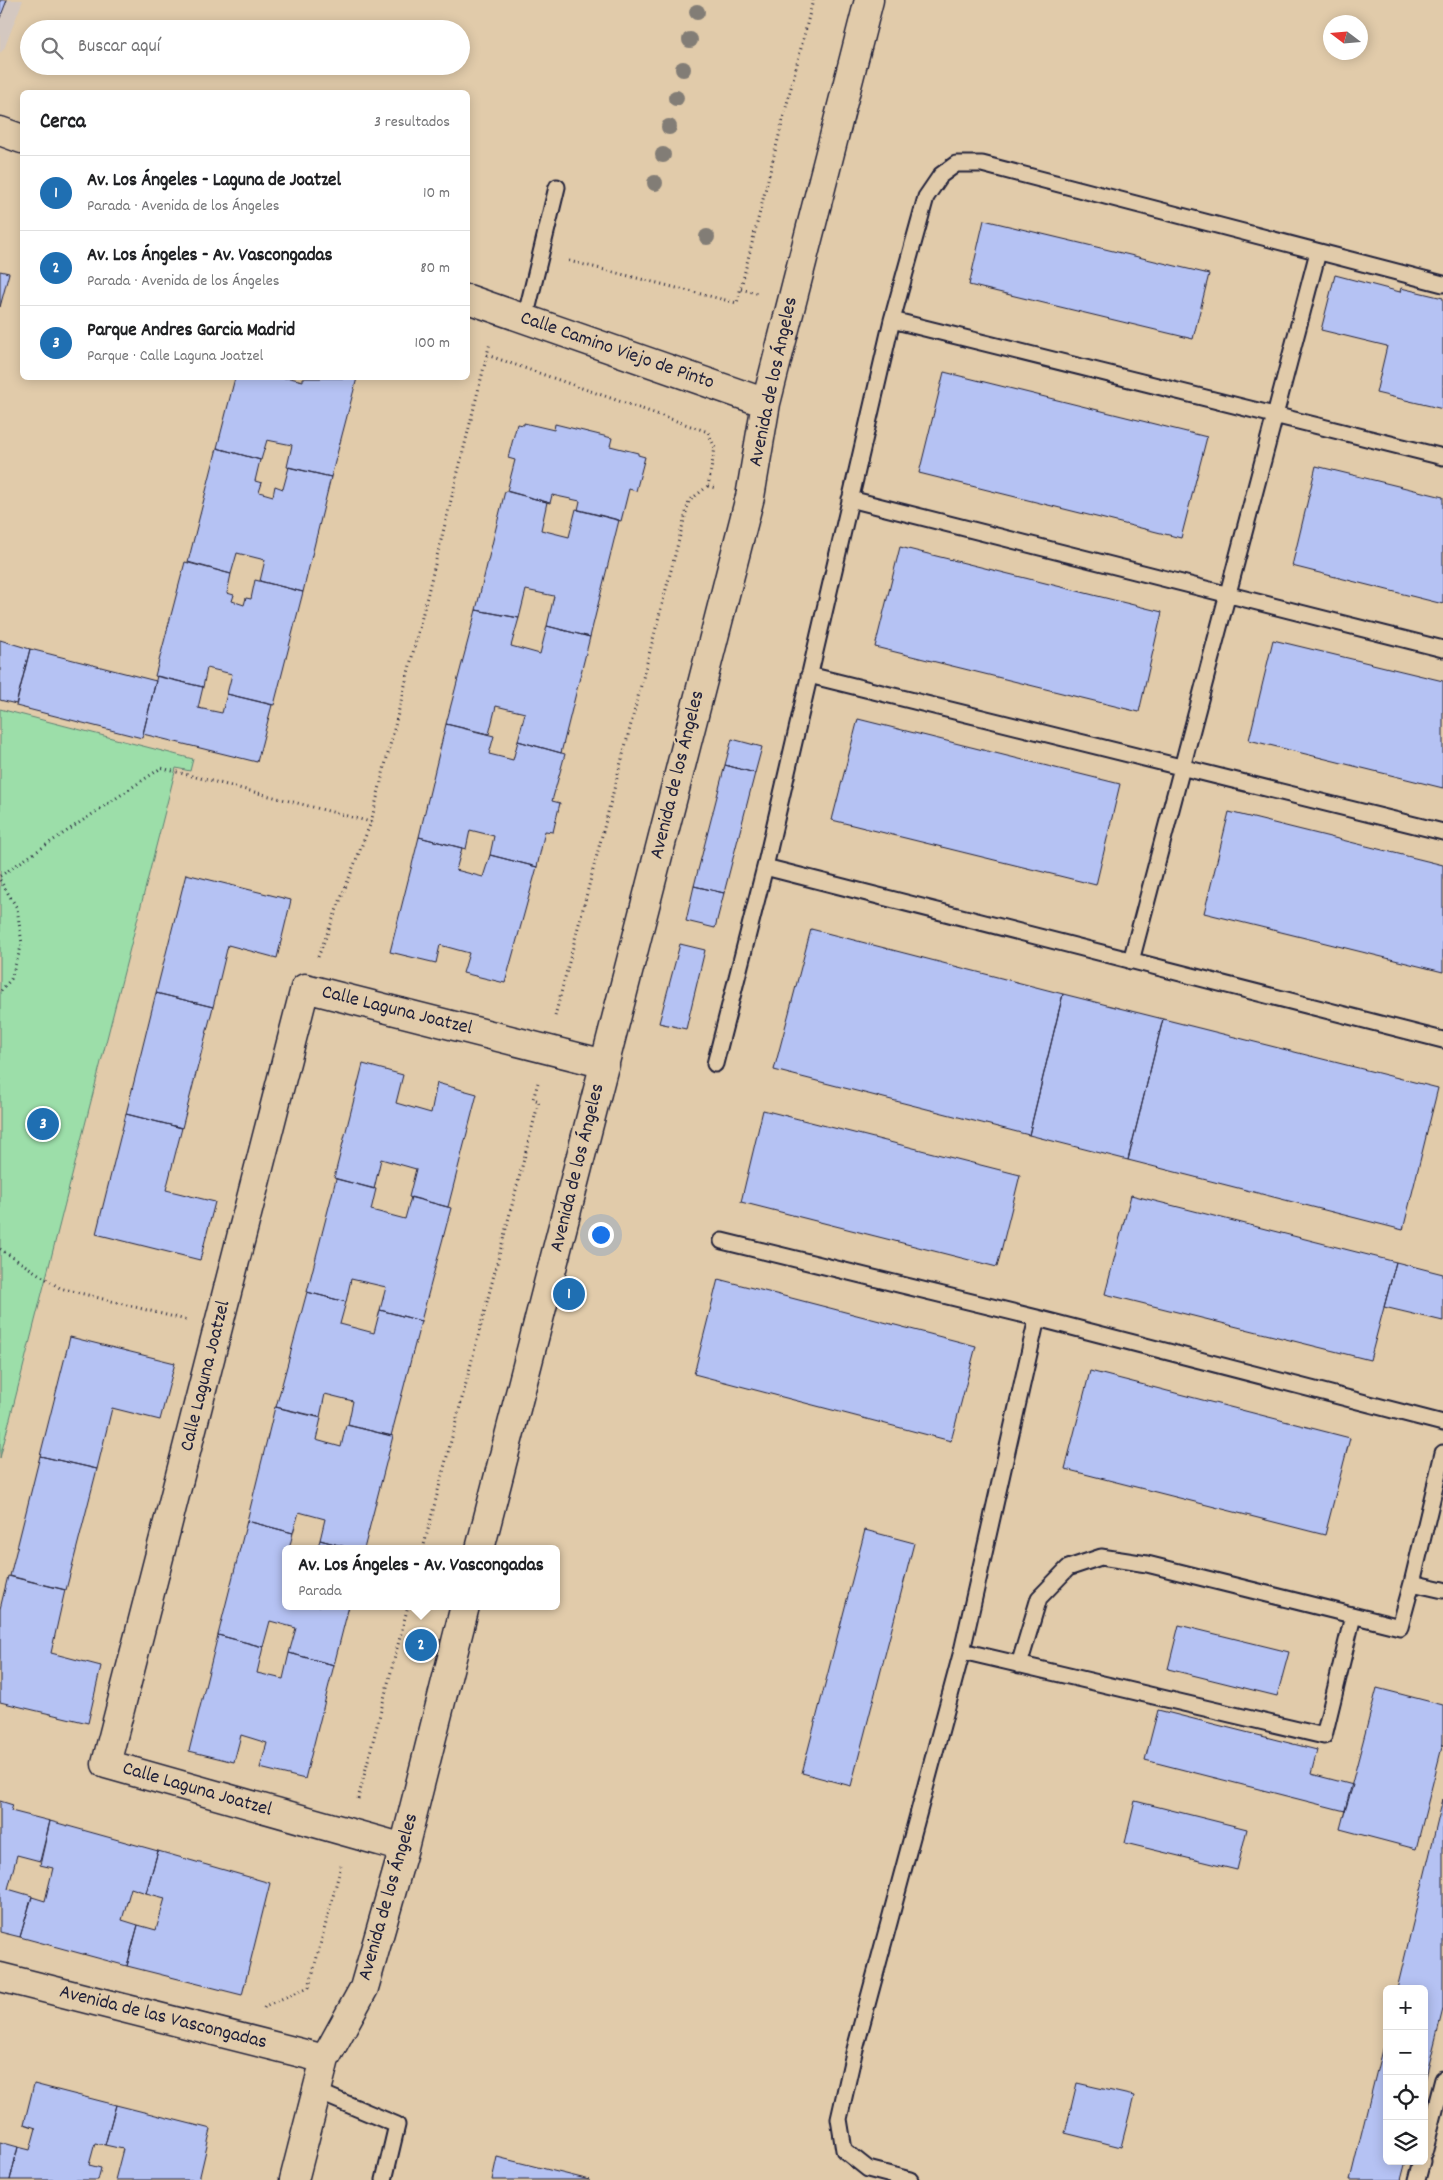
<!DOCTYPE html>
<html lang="es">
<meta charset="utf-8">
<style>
body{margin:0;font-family:Dekko,sans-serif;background:#f2f2f2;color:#202124}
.controls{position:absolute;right:15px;bottom:15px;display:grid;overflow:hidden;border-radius:8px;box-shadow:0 2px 12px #0003}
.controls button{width:45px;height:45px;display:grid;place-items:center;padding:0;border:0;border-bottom:1px solid #e0e0e0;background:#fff;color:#202124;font:25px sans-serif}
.compass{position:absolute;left:1323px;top:15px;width:45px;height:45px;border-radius:50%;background:#fff;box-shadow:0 2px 12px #0003;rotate:286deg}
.you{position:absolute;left:600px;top:1234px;width:18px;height:18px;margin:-12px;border:4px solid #fff;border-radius:50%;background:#1a73e8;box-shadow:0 0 0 8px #1a73e833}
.badge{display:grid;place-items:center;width:32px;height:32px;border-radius:50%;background:#1f6fb2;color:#fff;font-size:16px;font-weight:700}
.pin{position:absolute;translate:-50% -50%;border:2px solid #fff;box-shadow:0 1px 5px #0006}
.popup{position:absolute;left:282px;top:1545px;width:278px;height:65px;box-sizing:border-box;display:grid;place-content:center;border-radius:8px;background:#fff;filter:drop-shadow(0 1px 4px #0005);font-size:16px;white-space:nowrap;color:#757577}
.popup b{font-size:19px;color:#202124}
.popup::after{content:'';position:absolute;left:50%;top:100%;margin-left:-10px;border:10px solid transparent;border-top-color:#fff}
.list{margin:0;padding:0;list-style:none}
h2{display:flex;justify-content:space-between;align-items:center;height:65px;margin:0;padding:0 20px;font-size:21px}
h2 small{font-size:16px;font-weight:400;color:#757577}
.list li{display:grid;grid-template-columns:32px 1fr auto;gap:15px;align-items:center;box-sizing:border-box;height:75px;padding:0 20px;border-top:1px solid #e0e0e0}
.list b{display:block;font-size:19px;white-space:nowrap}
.list p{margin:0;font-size:16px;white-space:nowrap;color:#757577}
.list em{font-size:16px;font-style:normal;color:#757577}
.icon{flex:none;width:28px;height:28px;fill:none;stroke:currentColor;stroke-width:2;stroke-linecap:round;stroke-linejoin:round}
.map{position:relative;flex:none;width:1443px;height:2180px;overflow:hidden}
.search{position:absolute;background:#fff;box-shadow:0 2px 12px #0003;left:20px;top:20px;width:450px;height:55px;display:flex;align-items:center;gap:12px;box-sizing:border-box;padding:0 18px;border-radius:28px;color:#757577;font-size:19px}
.panel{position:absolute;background:#fff;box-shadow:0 2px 12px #0003;left:20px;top:90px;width:450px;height:290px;border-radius:8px}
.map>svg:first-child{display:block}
.built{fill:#d4c8c0}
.green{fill:#9cdea9;stroke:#5f8072}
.building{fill:#b5c2f3;stroke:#22223b}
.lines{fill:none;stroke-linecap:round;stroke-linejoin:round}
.service-casing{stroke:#22223b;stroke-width:19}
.minor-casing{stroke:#22223b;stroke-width:31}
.path{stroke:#22223b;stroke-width:3;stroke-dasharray:1 4;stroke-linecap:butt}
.service{stroke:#e1cbaa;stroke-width:15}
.minor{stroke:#e1cbaa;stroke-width:28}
.tree{fill:#827d76}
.labels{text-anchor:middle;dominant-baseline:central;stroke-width:4;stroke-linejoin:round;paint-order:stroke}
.street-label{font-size:20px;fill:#22223b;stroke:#e1cbaa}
</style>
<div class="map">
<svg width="1443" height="2180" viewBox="0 0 1443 2180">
<rect width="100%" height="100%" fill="#e1cbaa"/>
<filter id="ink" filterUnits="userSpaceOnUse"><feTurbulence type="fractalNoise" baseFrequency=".02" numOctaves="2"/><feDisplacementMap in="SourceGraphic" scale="10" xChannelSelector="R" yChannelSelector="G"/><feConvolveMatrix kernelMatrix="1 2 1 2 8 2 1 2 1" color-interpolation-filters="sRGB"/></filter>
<g filter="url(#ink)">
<!-- built -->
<path class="built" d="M0,0H23L4,49L0,53Z"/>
<!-- green -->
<path class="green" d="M0,709L193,759L190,771L176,768L0,1458Z"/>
<!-- building -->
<path class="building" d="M0,0H7L0,18Z
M984,220L1209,274L1193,339L969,285Z
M0,271L9,273L0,307Z
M1335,275L1400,292L1401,288L1443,298V409L1376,393L1387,346L1321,330Z
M944,372L1207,437L1181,538L919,473Z
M235,378H290L303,381V378H357L331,477L287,467L292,445L267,440L261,460L217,448Z
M524,423L554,430L555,424L612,438L610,446L638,453V455L645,457L636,491L629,489L621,521L578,510L580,501L552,495L550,503L507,491L515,460L508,458L517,424L524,425Z
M217,448L260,460L255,481L262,483L259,492L273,496L275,486L283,489L289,467L331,477L303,592L260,581L265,560L237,553L231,574L188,562Z
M1316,466L1443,497V604L1292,566Z
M505,491L547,502L541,530L569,537L576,509L619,520L590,637L547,626L554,596L526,590L519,618L476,610Z
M900,547L1162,612L1139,712L875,647Z
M185,562L231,574L227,593L234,595L232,601L244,605L246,598L251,599L255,580L303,592L274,705L227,694L232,674L207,668L203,687L155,676Z
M476,610L519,618L511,646L540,654L547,626L590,637L561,753L518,741L525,713L496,706L489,734L446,724Z
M0,640L30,649L16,704L0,700Z
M1273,640L1443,681V788L1249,740Z
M30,649L156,681L142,738L16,706Z
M157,676L203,687L198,708L222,713L227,694L272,705L257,762L143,734Z
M858,719L1120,784L1096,885L832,820Z
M446,724L494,736L489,754L513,760L518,741L565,754L552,801L560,803L553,832L545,831L537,867L490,855L494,836L470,830L466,849L419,837Z
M732,739L762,747L755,773L725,765Z
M725,765L755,773L724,893L694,886Z
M1229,812L1443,865V972L1204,913Z
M419,837L462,848L456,870L483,877L490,855L537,867L505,983L463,973L469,953L440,945L436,963L390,952Z
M186,874L291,900L277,958L228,945L213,1007L156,993Z
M694,886L724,893L715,928L686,921Z
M811,929L1063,994L1029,1135L774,1070Z
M680,944L705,950L686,1029L659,1023Z
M156,993L213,1007L182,1128L126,1114Z
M1063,994L1163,1019L1128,1160L1029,1135Z
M1163,1019L1438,1088L1403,1230L1128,1160Z
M363,1064L403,1075L396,1103L431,1113L437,1083L477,1094L448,1207L409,1197L416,1169L381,1159L374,1189L334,1178Z
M763,1110L1020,1175L997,1267L741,1202Z
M126,1114L182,1128L166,1190L215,1202L200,1260L96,1234Z
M336,1179L376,1189L371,1210L405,1219L411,1197L451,1208L421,1321L380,1310L386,1287L351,1279L346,1302L307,1292Z
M1131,1195L1396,1262L1370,1360L1105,1294Z
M1396,1262L1443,1274V1321L1384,1307Z
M718,1279L976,1346L951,1441L694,1374Z
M307,1292L346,1302L340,1324L374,1333L380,1310L421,1321L391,1436L348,1425L353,1401L325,1394L320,1417L276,1407Z
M70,1337L175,1363L160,1420L112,1408L97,1469L40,1456Z
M1090,1371L1350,1438L1325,1535L1065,1469Z
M275,1407L321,1418L316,1440L341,1447L346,1425L393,1436L364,1549H353L320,1540L325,1519L299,1512L293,1533L247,1521Z
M40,1456L97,1469L66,1590L10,1576Z
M247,1521L293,1533L289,1549H286V1606H349L334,1665L289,1653L296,1628L270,1621L263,1647L218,1635Z
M865,1530L914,1543L851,1786L802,1773Z
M320,1540L353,1549H317Z
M8,1576L65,1590L51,1653L101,1666L88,1723L0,1702V1609Z
M1179,1625L1289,1652L1277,1696L1168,1669Z
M218,1635L263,1647L257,1673L283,1679L289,1653L334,1665L305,1779L260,1768L267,1743L241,1735L234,1762L189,1751Z
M1377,1688L1443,1705V1743L1416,1849L1340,1829Z
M1158,1710L1317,1750L1311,1774L1353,1785L1345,1811L1145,1760Z
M1443,1799V2009L1424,2085V1989H1397Z
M0,1801L13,1805L11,1811L50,1821L40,1861L17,1855L8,1889L32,1896L20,1937L0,1932Z
M1135,1801L1247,1829L1237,1870L1125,1843Z
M50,1821L158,1851L146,1893L131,1888L122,1920L138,1925L127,1966L20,1937L32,1897L45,1901L53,1868L40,1865Z
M158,1851L270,1883L242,1995L127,1966L138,1925L156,1930L165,1898L146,1893Z
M1387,2029V2161H1406L1401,2180H1350Z
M1077,2083L1134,2096L1121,2147L1065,2133Z
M34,2084L116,2105L105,2145L95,2143L89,2165L101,2168L98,2180H10L18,2147L30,2150L36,2128L24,2124Z
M116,2105L211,2129L199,2180H115L123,2149L105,2145Z
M0,2142L18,2147L10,2180H0Z
M497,2157L590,2180H492Z"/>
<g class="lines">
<defs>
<path id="service" d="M525,319L557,187
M892,320L1443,457
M850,499L1443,649
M809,675L1443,832
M765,867L1443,1040
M1131,961L1318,252
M715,1064L765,867L892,320L926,197L941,175L956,164H982L1443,284
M722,1241L1037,1318L1443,1423
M1412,1583L1443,1590
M962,1651L1324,1736L1353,1616
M1019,1665L1039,1598L1068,1568L1101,1557L1147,1564L1400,1627L1412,1583L1443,1453
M316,2091L397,2125L384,2180
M1424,2152L1443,2079
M910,2180L868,2169L844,2150L839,2119L854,2053L962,1651L1037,1318
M1417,2180L1422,2161"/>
<path id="minor" d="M0,131L22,139
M468,299L766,403
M480,1549L750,497L766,403L869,0
M404,1848L106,1764L305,988L605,1064
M0,1977L325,2059
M294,2180L325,2059L364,1988L404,1848L465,1606"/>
</defs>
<!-- service casing -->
<use href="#service" class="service-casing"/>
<!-- minor casing -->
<use href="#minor" class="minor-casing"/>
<!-- path -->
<path class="path" d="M569,261L737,303L813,0
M741,289L760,294
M487,355L708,432L715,448L708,486L716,488
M0,876L161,768L371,822
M0,880L17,908L22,944L11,979L0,992
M318,957L371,822L490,343
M555,1016L689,501L708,486
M0,1249L60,1288L186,1320
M423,1549L539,1101L533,1099L538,1083
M358,1799L408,1606
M264,2008L265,2006L309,1987L341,1866"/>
<!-- service -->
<use href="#service" class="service"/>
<!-- minor -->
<use href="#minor" class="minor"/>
</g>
<!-- trees -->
<g class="tree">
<circle cx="697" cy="12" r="8"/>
<circle cx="690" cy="40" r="8"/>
<circle cx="683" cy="69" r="8"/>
<circle cx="676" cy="98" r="8"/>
<circle cx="669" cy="127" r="8"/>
<circle cx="663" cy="155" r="8"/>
<circle cx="655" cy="183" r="8"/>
<circle cx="707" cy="237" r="8"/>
</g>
</g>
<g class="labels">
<!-- street labels -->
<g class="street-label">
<text transform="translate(617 351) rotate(19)">Calle Camino Viejo de Pinto</text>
<text transform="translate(774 382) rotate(-78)">Avenida de los Ángeles</text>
<text transform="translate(678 775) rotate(-76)">Avenida de los Ángeles</text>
<text transform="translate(397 1011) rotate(14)">Calle Laguna Joatzel</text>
<text transform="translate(578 1168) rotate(-76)">Avenida de los Ángeles</text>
<text transform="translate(206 1376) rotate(-76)">Calle Laguna Joatzel</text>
<text transform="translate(197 1790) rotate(16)">Calle Laguna Joatzel</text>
<text transform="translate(389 1897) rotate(-74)">Avenida de los Ángeles</text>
<text transform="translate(163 2018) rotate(14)">Avenida de las Vascongadas</text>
</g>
</g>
</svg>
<div class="controls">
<button>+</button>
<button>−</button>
<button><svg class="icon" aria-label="locate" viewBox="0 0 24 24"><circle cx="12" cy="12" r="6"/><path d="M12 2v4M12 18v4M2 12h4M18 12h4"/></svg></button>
<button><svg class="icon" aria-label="layers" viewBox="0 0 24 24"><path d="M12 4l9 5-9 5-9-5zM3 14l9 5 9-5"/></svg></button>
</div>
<svg class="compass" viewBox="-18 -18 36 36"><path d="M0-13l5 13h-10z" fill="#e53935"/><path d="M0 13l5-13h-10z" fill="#757577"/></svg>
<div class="you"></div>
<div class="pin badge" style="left:569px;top:1294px">1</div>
<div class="pin badge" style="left:421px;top:1645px">2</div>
<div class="popup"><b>Av. Los Ángeles - Av. Vascongadas</b>Parada</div>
<div class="pin badge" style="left:43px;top:1124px">3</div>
<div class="search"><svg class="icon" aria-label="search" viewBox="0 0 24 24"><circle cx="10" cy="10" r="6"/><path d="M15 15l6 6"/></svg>Buscar aquí</div>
<section class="panel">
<h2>Cerca<small>3 resultados</small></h2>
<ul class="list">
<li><span class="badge">1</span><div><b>Av. Los Ángeles - Laguna de Joatzel</b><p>Parada · Avenida de los Ángeles</p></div><em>10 m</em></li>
<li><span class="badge">2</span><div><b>Av. Los Ángeles - Av. Vascongadas</b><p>Parada · Avenida de los Ángeles</p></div><em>80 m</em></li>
<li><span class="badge">3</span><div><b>Parque Andres Garcia Madrid</b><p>Parque · Calle Laguna Joatzel</p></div><em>100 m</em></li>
</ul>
</section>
</div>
